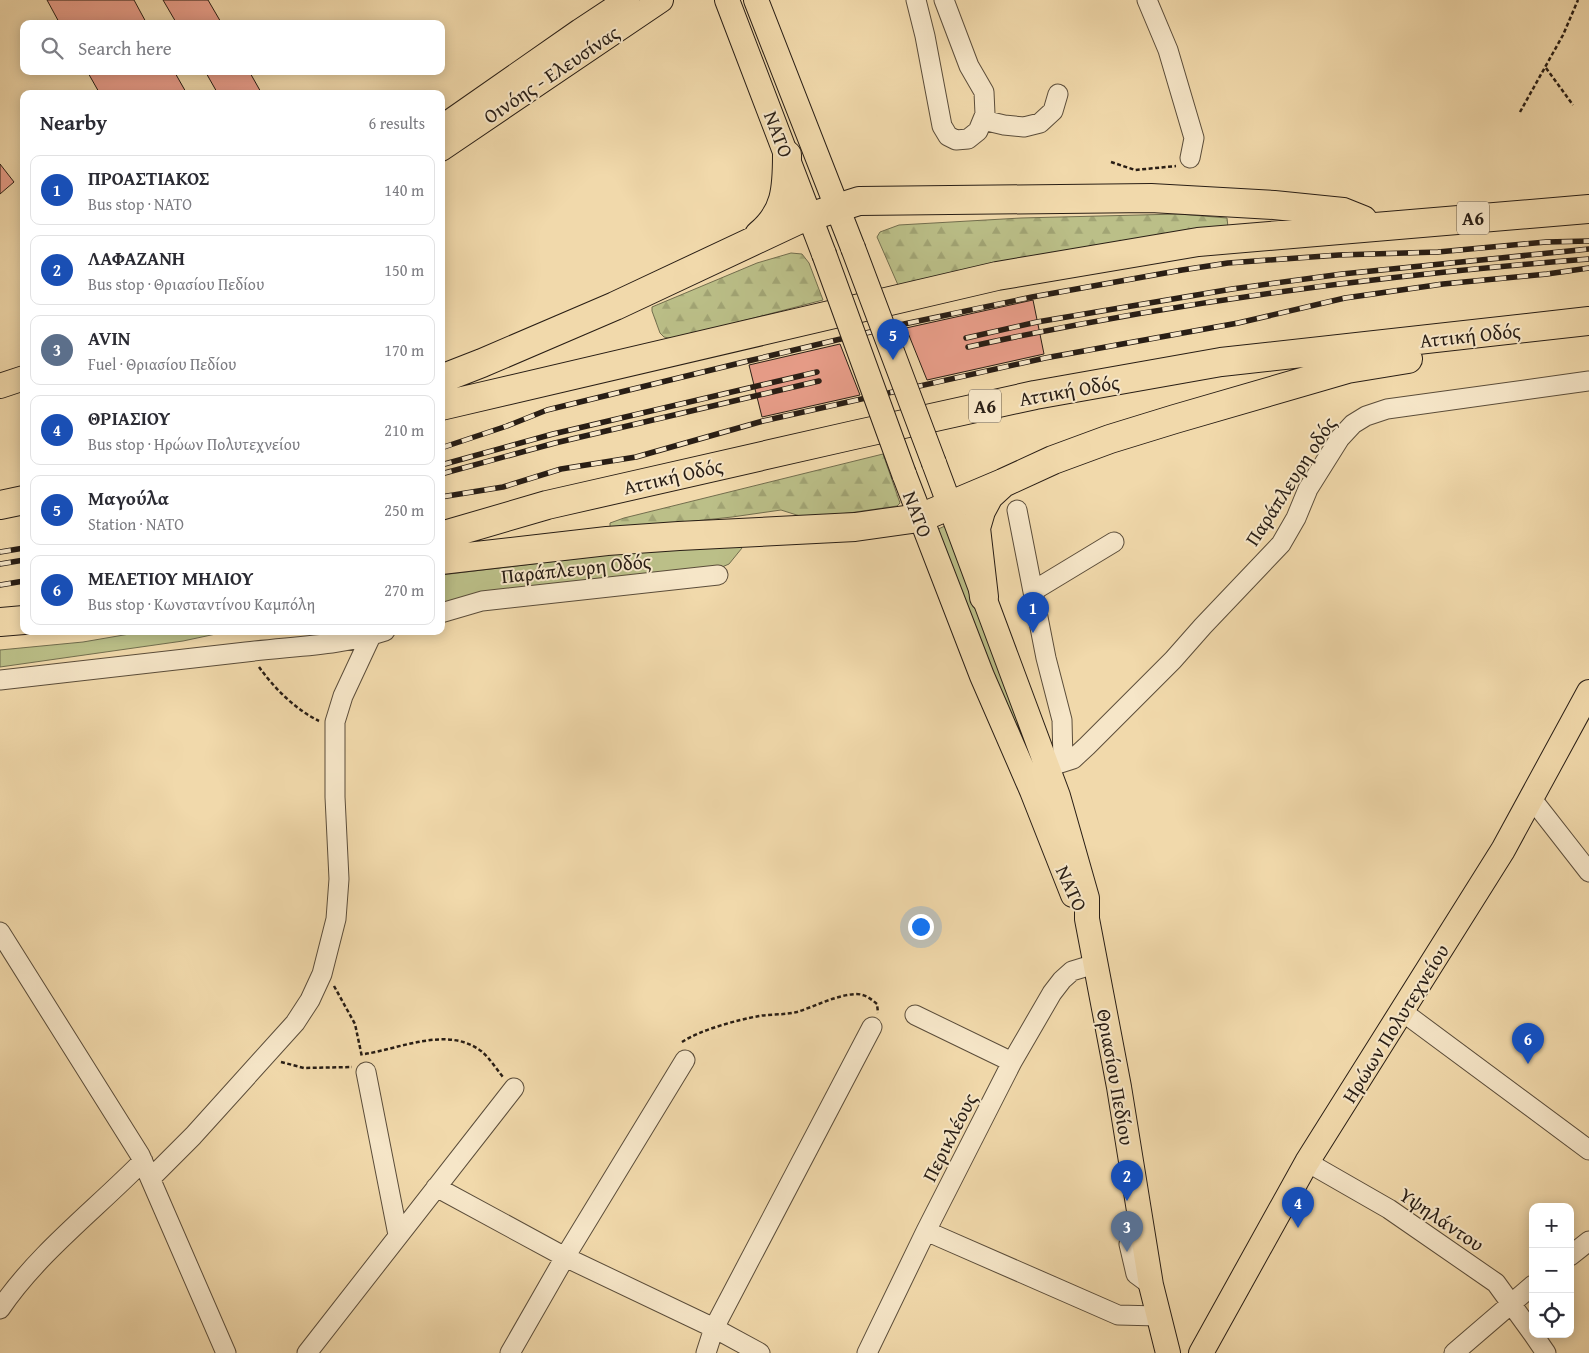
<!DOCTYPE html>
<meta charset="utf-8">
<style>
body{margin:0;font-family:"Gentium Book Plus",serif;background:#f7f7f7;color:#2b2b33}
.controls{position:absolute;right:15px;bottom:15px;display:grid;overflow:hidden;border-radius:10px;box-shadow:0 2px 12px #0003}
.controls button{width:45px;height:45px;display:grid;place-items:center;padding:0;border:0;border-bottom:1px solid #e1e1e2;background:#fff;color:#2b2b33;font:25px sans-serif}
.you{position:absolute;left:920px;top:926px;width:18px;height:18px;margin:-12px;border:4px solid #fff;border-radius:50%;background:#1a73e8;box-shadow:0 0 0 8px #1a73e833}
.badge{display:grid;place-items:center;width:32px;height:32px;border-radius:50%;background:#0f766e;color:#fff;font-size:16px;font-weight:700}
.pin{position:absolute;translate:-50% -41px;filter:drop-shadow(0 1px 2px #0008)}
.pin::after{content:'';position:absolute;top:26px;width:18px;height:15px;background:inherit;clip-path:polygon(0 0,100% 0,50% 100%)}
.list{margin:0;padding:0;list-style:none}
h2{display:flex;justify-content:space-between;align-items:center;height:65px;margin:0;padding:0 20px;font-size:21px}
h2 small{font-size:16px;font-weight:400;color:#7c7c81}
.list li{display:grid;grid-template-columns:32px 1fr auto;gap:15px;align-items:center;box-sizing:border-box;height:70px;margin:0 10px 10px;padding:0 10px;border:1px solid #e1e1e2;border-radius:10px}
.list b{display:block;font-size:19px;white-space:nowrap}
.list p{margin:0;font-size:16px;white-space:nowrap;color:#7c7c81}
.list em{font-size:16px;font-style:normal;color:#7c7c81}
.icon{flex:none;width:28px;height:28px;fill:none;stroke:currentColor;stroke-width:2;stroke-linecap:round;stroke-linejoin:round}
.map{position:relative;flex:none;width:1589px;height:1353px;overflow:hidden}
.search{position:absolute;background:#fff;box-shadow:0 2px 12px #0003;left:20px;top:20px;width:425px;height:55px;display:flex;align-items:center;gap:12px;box-sizing:border-box;padding:0 18px;border-radius:10px;color:#7c7c81;font-size:19px}
.panel{position:absolute;background:#fff;box-shadow:0 2px 12px #0003;left:20px;top:90px;width:425px;height:545px;border-radius:10px}
.map>svg:first-child{display:block}
.grass{fill:#bbbf88;stroke:#726e4e}
.forest{fill:url(#forest-firs);stroke:#726e4e}
.building{fill:#e99e8a;stroke:#291e15}
.lines{fill:none;stroke-linecap:round;stroke-linejoin:round}
.minor-casing{stroke:#5b4d3a;stroke-width:21}
.major-casing{stroke:#291e15;stroke-width:26}
.highway-casing{stroke:#291e15;stroke-width:30}
.path{stroke:#291e15;stroke-width:2.5;stroke-dasharray:4 2.5;stroke-linecap:butt}
.minor{stroke:#f6e6c8;stroke-width:19}
.major{stroke:#f1d9ab;stroke-width:24}
.highway{stroke:#f1d9ab;stroke-width:28}
.rail-casing{stroke:#291e15;stroke-width:5.5}
.rail{stroke:#f6e6c8;stroke-width:4;stroke-dasharray:11;stroke-linecap:butt}
.major-bridge-casing{stroke:#291e15;stroke-width:26;stroke-linecap:butt}
.major-bridge{stroke:#f1d9ab;stroke-width:24}
.labels{text-anchor:middle;dominant-baseline:central;stroke-width:4;stroke-linejoin:round;paint-order:stroke}
.shield{fill:#f6e6c8;stroke:#665a4b;stroke-width:1}
.shield-label{font-size:19px;font-weight:bold;fill:#291e15}
.street-label{font-size:20px;fill:#291e15;stroke:#f6e6c8}
</style>
<div class="map">
<svg width="1589" height="1353" viewBox="0 0 1589 1353">
<defs>
<pattern id="forest-firs" width="22" height="20" patternUnits="userSpaceOnUse" patternTransform="scale(1.25)"><rect width="22" height="20" fill="#bbbf88"/><path d="M5 1l3.5 6h-7zM16 11l3.5 6h-7z" fill="#a1a474"/></pattern>
</defs>
<rect width="100%" height="100%" fill="#f1d9ab"/>
<filter id="stains"><feTurbulence type="fractalNoise" baseFrequency=".004" numOctaves="4"/><feColorMatrix values="0 0 0 0 .2 0 0 0 0 .09 0 0 0 0 .02 0 0 0 .5 -.17"/></filter>
<radialGradient id="worn" r=".72"><stop offset=".6" stop-color="#630" stop-opacity="0"/><stop offset="1" stop-color="#630" stop-opacity=".3"/></radialGradient>
<!-- grass -->
<path class="grass" d="M945,526L1045,782L1037,784L936,530Z
M740,546L742,548L729,564L715,570L518,588L441,603V575L632,552Z
M147,631H230L183,641L0,667V650L83,642Z"/>
<!-- forest -->
<path class="forest" d="M1179,214L1227,218L1228,227L898,285L877,237L880,232L899,225L1021,218Z
M791,253L802,254L809,263L823,300L673,339L664,337L660,333L652,311V307L757,263Z
M883,454L900,503L897,506L849,513L803,517L781,510L732,517L611,530L610,526V523L624,518Z"/>
<!-- building -->
<path class="building" d="M47,0H134L147,24H60Z
M163,0H208L222,24H177Z
M87,71H174L187,94H100Z
M205,71H249L262,94H218Z
M0,164L14,182L0,194Z
M1033,300L1044,354L927,380L906,328Z
M840,344L860,395L762,417L749,365Z"/>
<g class="lines">
<defs>
<path id="minor" d="M916,0L925,36L942,126L948,136L956,140L968,139L978,131L985,114L984,92L969,66L944,0
M1147,0L1168,50L1194,138L1190,158
M983,120L1004,125L1024,127L1040,123L1053,111L1058,94
M1017,510L1046,658L1062,720L1063,762
M1033,591L1114,542
M441,613L482,601L718,575
M0,680C82,670 164,661 246,652C293,646 340,646 385,631
M1048,767L1073,759L1087,746L1173,660L1203,626L1281,544L1296,518L1308,489L1340,438L1353,424L1366,416L1387,409L1589,381
M1532,799L1589,872
M0,932L140,1155L226,1353
M1403,1012L1589,1150
M915,1015L1012,1062
M366,1072L398,1235
M1307,1162L1389,1209L1496,1283L1533,1334
M151,1178L193,1136L295,1023L310,1000L322,974L336,919L339,879L335,797V722L343,696L371,636
M436,1187L565,1257L714,1328L760,1353
M1141,1227L1129,1244L1136,1274L1151,1285
M926,1231L1118,1315L1158,1316
M1570,1256L1589,1241
M0,1309C38,1253 96,1209 143,1161
M1533,1334L1546,1353
M307,1353L514,1088
M510,1353L565,1257L685,1060
M706,1353L714,1328L872,1027
M867,1353L926,1231L1012,1062L1052,993L1062,980L1072,971L1095,964
M1454,1353L1533,1285"/>
<path id="major" d="M727,0L824,254
M756,0L853,248
M441,128L580,31L627,0
M441,149L661,0
M0,386L24,378
M934,463L1058,796L1087,898V919L1119,1087L1151,1285L1168,1353
M904,474L982,676L1032,791L1073,895
M1201,1353L1307,1162L1503,850L1589,692"/>
<path id="highway" d="M759,235C786,213 787,188 787,155
M441,379L482,363L615,306L796,221L859,201L1151,198L1274,205L1343,212L1363,220
M441,406L997,276L1198,242L1589,209
M0,505L24,500
M441,536L547,505L854,435L1035,395L1221,362L1589,321
M441,560L607,541L679,536L855,527L912,519L920,518L1003,483L1053,460L1110,439L1175,419L1347,369L1408,359
M984,597L976,528L981,511L989,496L1001,485
M0,622L24,620"/>
</defs>
<!-- minor casing -->
<use href="#minor" class="minor-casing"/>
<!-- major casing -->
<use href="#major" class="major-casing"/>
<!-- highway casing -->
<use href="#highway" class="highway-casing"/>
<!-- path -->
<path class="path" d="M1546,68L1573,105
M1520,112L1563,35L1578,0
M1111,162L1135,170L1176,166
M259,667C274,688 296,710 319,721
M334,986L355,1024L362,1057
M682,1042C700,1030 737,1020 759,1016C771,1014 785,1015 797,1012C816,1006 836,995 856,994C865,994 871,999 877,1004L878,1013
M365,1054C402,1048 448,1026 481,1051C490,1058 496,1069 503,1077
M281,1062L304,1068L352,1067"/>
<!-- minor -->
<use href="#minor" class="minor"/>
<!-- major -->
<use href="#major" class="major"/>
<!-- highway -->
<use href="#highway" class="highway"/>
<defs>
<path id="rail" d="M966,338L1037,322L1232,289L1342,274L1589,249
M968,347C1172,302 1382,275 1589,259
M441,448L507,426L547,410L748,361L904,324L1032,297L1182,270L1228,263L1339,255L1438,252L1546,242L1589,241
M441,465L553,434L817,372
M441,474L555,443L819,381
M441,497L503,487L561,469L636,457L763,421L1045,358L1238,323L1345,298L1443,284L1547,274L1589,268
M0,552L24,548
M0,564L24,560
M0,585L24,581"/>
</defs>
<!-- rail casing -->
<use href="#rail" class="rail-casing"/>
<!-- rail -->
<use href="#rail" class="rail"/>
<defs>
<path id="major-bridge" d="M853,248L934,463
M824,254L904,474"/>
</defs>
<!-- major-bridge casing -->
<use href="#major-bridge" class="major-bridge-casing"/>
<!-- major-bridge -->
<use href="#major-bridge" class="major-bridge"/>
</g>
<g class="labels">
<!-- shield labels -->
<g class="shield">
<rect x="1457" y="201.5" width="32" height="33" rx="4"/>
<rect x="969" y="389.5" width="32" height="33" rx="4"/>
</g>
<g class="shield-label">
<text x="1473" y="218">Α6</text>
<text x="985" y="406">Α6</text>
</g>
<!-- street labels -->
<g class="street-label">
<text transform="translate(551 74) rotate(-34)">Οινόης - Ελευσίνας</text>
<text transform="translate(779 134) rotate(69)">ΝΑΤΟ</text>
<text transform="translate(1470 335) rotate(-6)">Αττική Οδός</text>
<text transform="translate(1069 390) rotate(-10)">Αττική Οδός</text>
<text transform="translate(673 476) rotate(-13)">Αττική Οδός</text>
<text transform="translate(1290 481) rotate(-57)">Παράπλευρη οδός</text>
<text transform="translate(918 514) rotate(69)">ΝΑΤΟ</text>
<text transform="translate(576 568) rotate(-6)">Παράπλευρη Οδός</text>
<text transform="translate(1072 888) rotate(65)">ΝΑΤΟ</text>
<text transform="translate(1395 1023) rotate(-58)">Ηρώων Πολυτεχνείου</text>
<text transform="translate(1116 1077) rotate(80)">Θριασίου Πεδίου</text>
<text transform="translate(949 1137) rotate(-63)">Περικλέους</text>
<text transform="translate(1442 1219) rotate(34)">Υψηλάντου</text>
</g>
</g>
<rect width="100%" height="100%" filter="url(#stains)"/>
<rect width="100%" height="100%" fill="url(#worn)"/>
</svg>
<div class="controls">
<button>+</button>
<button>−</button>
<button><svg class="icon" aria-label="locate" viewBox="0 0 24 24"><circle cx="12" cy="12" r="6"/><path d="M12 2v4M12 18v4M2 12h4M18 12h4"/></svg></button>
</div>
<div class="you"></div>
<div class="pin badge" style="left:1033px;top:633px;background:#1a4fb4">1</div>
<div class="pin badge" style="left:1127px;top:1201px;background:#1a4fb4">2</div>
<div class="pin badge" style="left:1127px;top:1252px;background:#5c6f8a">3</div>
<div class="pin badge" style="left:1298px;top:1228px;background:#1a4fb4">4</div>
<div class="pin badge" style="left:893px;top:360px;background:#1a4fb4">5</div>
<div class="pin badge" style="left:1528px;top:1064px;background:#1a4fb4">6</div>
<div class="search"><svg class="icon" aria-label="search" viewBox="0 0 24 24"><circle cx="10" cy="10" r="6"/><path d="M15 15l6 6"/></svg>Search here</div>
<section class="panel">
<h2>Nearby<small>6 results</small></h2>
<ul class="list">
<li><span class="badge" style="background:#1a4fb4">1</span><div><b>ΠΡΟΑΣΤΙΑΚΟΣ</b><p>Bus stop · ΝΑΤΟ</p></div><em>140 m</em></li>
<li><span class="badge" style="background:#1a4fb4">2</span><div><b>ΛΑΦΑΖΑΝΗ</b><p>Bus stop · Θριασίου Πεδίου</p></div><em>150 m</em></li>
<li><span class="badge" style="background:#5c6f8a">3</span><div><b>AVIN</b><p>Fuel · Θριασίου Πεδίου</p></div><em>170 m</em></li>
<li><span class="badge" style="background:#1a4fb4">4</span><div><b>ΘΡΙΑΣΙΟΥ</b><p>Bus stop · Ηρώων Πολυτεχνείου</p></div><em>210 m</em></li>
<li><span class="badge" style="background:#1a4fb4">5</span><div><b>Μαγούλα</b><p>Station · ΝΑΤΟ</p></div><em>250 m</em></li>
<li><span class="badge" style="background:#1a4fb4">6</span><div><b>ΜΕΛΕΤΙΟΥ ΜΗΛΙΟΥ</b><p>Bus stop · Κωνσταντίνου Καμπόλη</p></div><em>270 m</em></li>
</ul>
</section>
</div>
